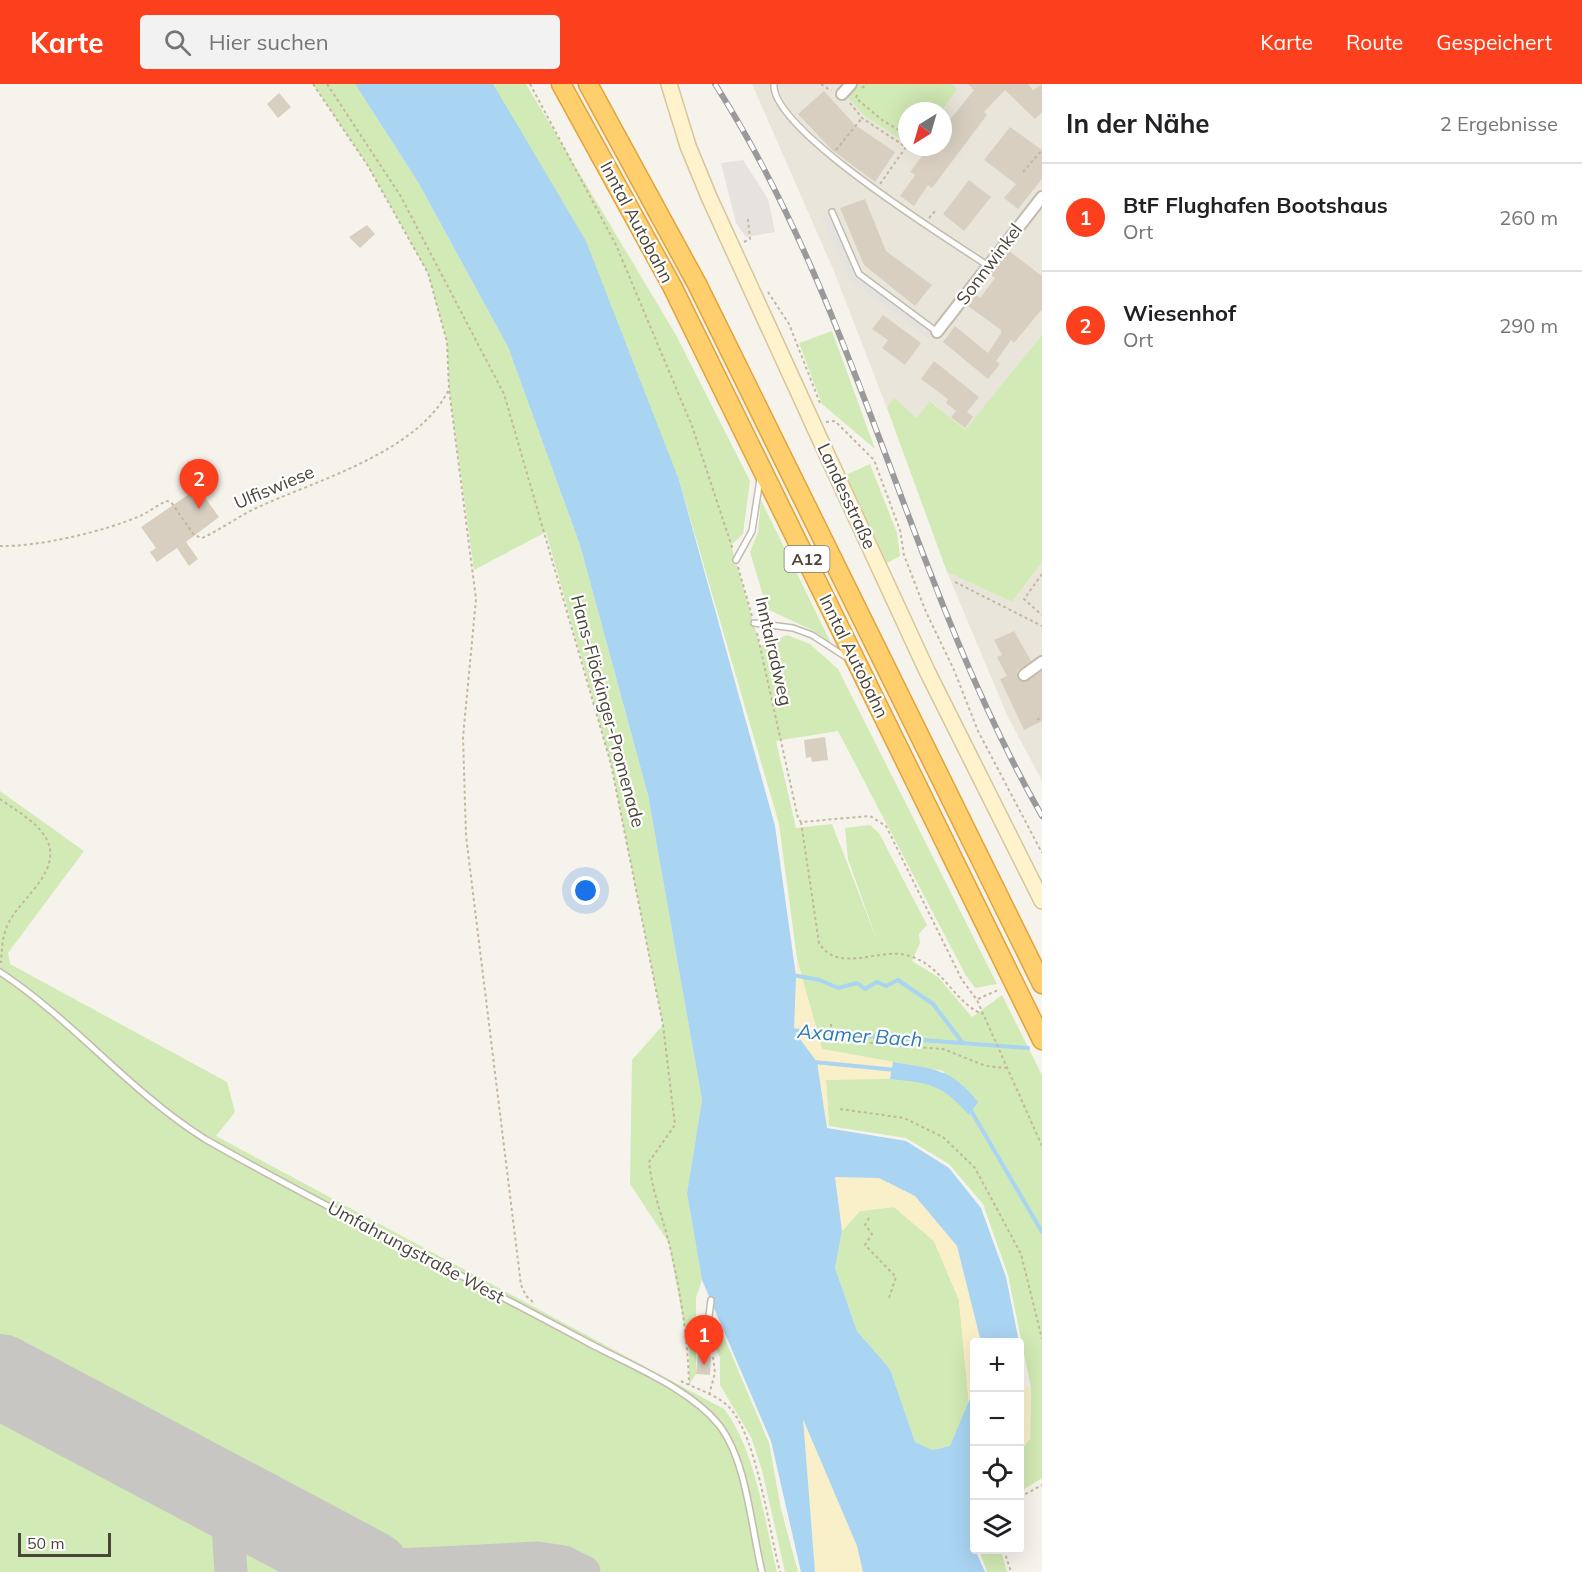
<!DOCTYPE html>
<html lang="de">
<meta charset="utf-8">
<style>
body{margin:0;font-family:Mulish,sans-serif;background:#f2f2f2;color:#202124}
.controls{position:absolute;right:18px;bottom:18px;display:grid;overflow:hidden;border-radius:6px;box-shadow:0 6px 24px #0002}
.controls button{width:54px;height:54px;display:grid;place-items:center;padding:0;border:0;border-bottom:2px solid #e0e0e0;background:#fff;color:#202124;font:30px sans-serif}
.compass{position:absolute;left:898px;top:18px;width:54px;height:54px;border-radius:50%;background:#fff;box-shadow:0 6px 24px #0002;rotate:217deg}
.scale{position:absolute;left:18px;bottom:15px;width:93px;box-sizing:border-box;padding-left:6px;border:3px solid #4b4439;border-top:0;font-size:16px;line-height:21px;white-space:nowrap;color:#4b4439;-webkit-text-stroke:4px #fff;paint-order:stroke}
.you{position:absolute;left:586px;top:807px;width:21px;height:21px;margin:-15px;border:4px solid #fff;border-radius:50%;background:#1a73e8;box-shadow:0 0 0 9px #1a73e833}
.badge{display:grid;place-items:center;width:39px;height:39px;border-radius:50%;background:#fc3f1d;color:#fff;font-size:20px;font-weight:700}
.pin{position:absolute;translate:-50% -50px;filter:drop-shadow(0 2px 3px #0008)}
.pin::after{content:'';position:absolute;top:32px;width:21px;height:18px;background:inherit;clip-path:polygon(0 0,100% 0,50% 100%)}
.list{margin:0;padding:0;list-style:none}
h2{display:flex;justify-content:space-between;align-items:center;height:78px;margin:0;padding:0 24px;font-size:26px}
h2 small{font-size:20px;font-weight:400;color:#757577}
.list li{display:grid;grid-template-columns:39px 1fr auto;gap:18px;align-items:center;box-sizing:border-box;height:108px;padding:0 24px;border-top:2px solid #e0e0e0}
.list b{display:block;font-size:22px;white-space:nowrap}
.list p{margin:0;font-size:20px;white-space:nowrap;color:#757577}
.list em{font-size:20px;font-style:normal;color:#757577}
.icon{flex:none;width:33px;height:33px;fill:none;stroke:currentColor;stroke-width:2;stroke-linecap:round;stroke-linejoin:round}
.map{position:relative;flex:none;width:1042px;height:1488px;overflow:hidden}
header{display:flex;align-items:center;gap:36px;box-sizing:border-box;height:84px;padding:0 30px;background:#fc3f1d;color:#fff}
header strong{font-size:28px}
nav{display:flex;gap:33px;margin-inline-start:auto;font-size:21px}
.search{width:420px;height:54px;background:#f2f2f2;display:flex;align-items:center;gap:15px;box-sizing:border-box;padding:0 21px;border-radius:6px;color:#757577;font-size:22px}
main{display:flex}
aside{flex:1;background:#fff}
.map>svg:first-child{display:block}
.residential{fill:#eae5da;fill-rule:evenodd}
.industrial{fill:#e6e2dd}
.green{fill:#d2eab5}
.sand{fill:#f9efc9}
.parking{fill:#e5e3e0}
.water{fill:#a9d4f2}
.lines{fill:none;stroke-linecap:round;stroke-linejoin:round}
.stream{stroke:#a9d4f2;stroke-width:4}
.taxiway{stroke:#c8c6c3;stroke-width:33}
.runway{stroke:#c8c6c3;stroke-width:84}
.building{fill:#d8cfc1}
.lane-casing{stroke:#c2bbae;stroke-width:8}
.street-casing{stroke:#c2bbae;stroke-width:14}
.secondary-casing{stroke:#d6c79b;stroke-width:18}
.highway-casing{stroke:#e0a43c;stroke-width:21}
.path{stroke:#c4b79f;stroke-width:2;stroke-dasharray:3 3;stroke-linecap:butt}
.lane{stroke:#fff;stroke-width:5}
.street{stroke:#fff;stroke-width:10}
.secondary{stroke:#fff3cd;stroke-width:15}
.highway{stroke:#ffcf6e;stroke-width:18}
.rail-casing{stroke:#9a9a9a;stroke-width:6}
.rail{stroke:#fff;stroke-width:4;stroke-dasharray:11;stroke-linecap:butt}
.labels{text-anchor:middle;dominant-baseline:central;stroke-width:4.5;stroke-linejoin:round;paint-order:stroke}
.shield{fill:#fff;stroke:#817c74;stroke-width:1.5}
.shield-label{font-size:16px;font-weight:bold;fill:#4b4439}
.street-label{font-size:18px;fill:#4b4439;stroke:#fff}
.water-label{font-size:20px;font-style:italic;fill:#2e7ab2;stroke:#fff}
</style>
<header>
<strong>Karte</strong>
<div class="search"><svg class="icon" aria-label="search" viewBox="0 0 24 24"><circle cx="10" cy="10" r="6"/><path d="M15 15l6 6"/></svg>Hier suchen</div>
<nav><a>Karte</a><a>Route</a><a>Gespeichert</a></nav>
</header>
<main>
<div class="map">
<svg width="1042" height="1488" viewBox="0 0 1042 1488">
<rect width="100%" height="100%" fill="#f6f3ec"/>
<!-- residential -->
<path class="residential" d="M752,0H1042V251L965,347L931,317L917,334L894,315L887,324L833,185ZM907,27H943V63H907Z
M1042,478V697L1007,631L947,488L1012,518Z"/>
<!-- industrial -->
<path class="industrial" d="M743,76L768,115L775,148L746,153L736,139L721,79Z"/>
<!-- green -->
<path class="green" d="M313,0H355L418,98L508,263L580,461L648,711L702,1016L687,1109L702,1196L696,1214V1290L689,1301V1268L669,1159L630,1100L632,976L663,941L611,680L546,448L474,486L449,305L447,258L428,189L368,82Z
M493,0H526L676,251L750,397L743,450L731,461L760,562L787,551L810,560L838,585L997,900L975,904L965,890L838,647L776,657L796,744L832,740L878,859L848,775L845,744L870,741L879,749L927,841L919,850L920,859L912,877L938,893L972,933L1002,911L1042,991V1394L1020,1408V1367L1030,1354L1031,1304L1008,1191L983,1120L949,1080L906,1054L829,1042L826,996C859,995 896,991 929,999C945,1003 959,1019 969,1030L943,987L822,965L797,875L779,740L679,396Z
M859,0H951L957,5L941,27H907L906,59L864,31L847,12Z
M832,247L875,365L822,320L799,259Z
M1042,251V478L1012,518L947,488L887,324L894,314L917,334L930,317L965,346Z
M870,380L897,449L900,472L887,479L846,391Z
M761,416L831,559L812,546L767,525L750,468L758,448Z
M0,707L84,767L8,869L10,880L227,998L235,1028L216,1052L724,1325C755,1364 765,1439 777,1488H0Z
M894,1123L934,1157L959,1216L969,1320L950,1362L932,1366L915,1358L890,1285L857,1247L835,1184L842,1147L860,1127Z
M717,1236L769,1359L781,1425L798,1488H785L762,1386L751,1353L720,1301V1273L710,1256L712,1239Z
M979,1466H1001L1007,1488H987Z"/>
<!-- sand -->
<path class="sand" d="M797,875L822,965L893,978L890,995L826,996L829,1042L827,1044L817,978L794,947Z
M835,1092L879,1094L915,1112L957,1162L981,1258H975L974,1305L969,1320L959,1216L934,1157L894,1123L860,1127L842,1147Z
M1027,1302L1031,1304L1030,1355L1020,1367V1310Z
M802,1333L857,1462L863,1488H815Z"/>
<!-- parking -->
<path class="parking" d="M831,128L858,191L935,248L929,255L850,196L821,132Z"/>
<!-- water -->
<path class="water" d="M355,0H493L586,157L679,396L775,742L796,892L794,947L817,978L827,1044L906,1057L949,1084L981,1124L1006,1193L1019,1258H981L957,1162L915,1112L879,1094L835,1093L842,1147L835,1184L857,1247L890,1285L915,1358L932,1366L950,1362L974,1305L975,1382L972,1385L975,1466L985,1488H863L857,1462L803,1335L815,1488H801L771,1357L702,1196L687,1109L702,1016L648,711L580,461L508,263L418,98Z
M893,978C934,985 951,984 978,1018L969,1031C941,1000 931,999 890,995Z"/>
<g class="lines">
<!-- stream -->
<path class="stream" d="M792,891L820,896L838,904L857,899L865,905L877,898L886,902L898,896L933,920L962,958
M789,946L1028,964
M814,978L896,986
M970,1025L1042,1148"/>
<!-- taxiway -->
<path class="taxiway" d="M226,1411L231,1488
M349,1478L378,1482L538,1474L564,1478L584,1488"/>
<!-- runway -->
<path class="runway" d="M0,1292L369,1488"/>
</g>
<!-- building -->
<path class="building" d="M968,0H1028L1033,6L1042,0V28L1035,35L1005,6L984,28L987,31L932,104L928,101L914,122L900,112L915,91L910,88L929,63H943V44L974,6Z
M824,7L855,41L895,68L875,98L832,66L798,30Z
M279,9L291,23L278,34L267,20Z
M1010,43L1042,66V95L1018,125L1004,114L1016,100L984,76Z
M969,96L991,113L964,147L943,130Z
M865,115L886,167L932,201L915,222L864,181L840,124Z
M367,141L375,150L360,164L349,153Z
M1009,167L1042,192V225L1014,259L1011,256L996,277L1000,280L988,295L943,258L955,242L988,269L1001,249V246L968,222L976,211L980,214L995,194L991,191Z
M883,231L921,259L905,281L882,264L888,256L872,245Z
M934,277L979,313L967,328L973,333L965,344L951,333L956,327L946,319L948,315L921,295Z
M198,404L219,433L186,458L198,475L189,482L177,464L157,478L150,468L156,464L141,443Z
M1014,547L1031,577L1017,587L1018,595L1025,598L1042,587V637L1024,646L1000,595L1007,592L997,573L1002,571L994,556Z
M825,653L828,676L812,678L811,673L806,674L804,656Z
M698,1271L704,1276L711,1272L710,1291L696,1290Z"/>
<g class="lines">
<defs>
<path id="lane" d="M774,0C770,45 948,155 987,181
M832,128L859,190L937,248
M736,476L752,447L760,395
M754,539L793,544L812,551L849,575
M0,888C74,937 130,1008 205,1055C329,1126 459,1189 585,1257C627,1280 690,1304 719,1341C747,1377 751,1444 762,1488
M704,1271L711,1216"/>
<path id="street" d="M842,10L851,0
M937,248L1042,113
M1024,591L1042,578"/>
<path id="secondary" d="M669,0L688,62L709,113L829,375L927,587L1042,817"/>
<path id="highway" d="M561,0L672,202L1042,956
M588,0L697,200L1042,900"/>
</defs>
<!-- lane casing -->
<use href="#lane" class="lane-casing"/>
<!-- street casing -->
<use href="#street" class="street-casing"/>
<!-- secondary casing -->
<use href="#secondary" class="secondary-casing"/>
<!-- highway casing -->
<use href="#highway" class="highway-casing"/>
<!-- path -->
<path class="path" d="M313,0L368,82L428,189L447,258L449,305L476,515L463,653L466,752L521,1201L526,1212L533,1218
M327,0L400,111L504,310L611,680L663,941L675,1041L649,1078C652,1107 662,1131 669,1159C680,1205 688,1254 689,1301
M530,0L616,161L692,342L733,466
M821,0L831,7
M862,4L867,0
M857,11L856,14L882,36L907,51
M850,19L862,34L906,63L880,100
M836,66L862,34
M1023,88L1042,66
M929,134L937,125
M744,158L750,155L748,135
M768,208L789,240L820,319
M826,338L835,337L874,376L900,446L904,471L926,528L954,586L978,647L1042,769
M0,462C38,463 107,447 142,431C150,427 158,421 166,417L171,418L194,451L202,454C220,446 236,434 254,425C314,397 417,369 448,307
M738,483L752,532
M1042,490L1024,515L1042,531
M955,498L1042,542
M757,549L798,734L801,738L870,732L886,742L962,896L977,916L1042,1062
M1037,636L1042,633
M0,715C15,726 36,737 46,754C64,786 21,814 9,838C2,851 2,865 1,879
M801,738L819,859C838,890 878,864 906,871C943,880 952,917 982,930
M978,915L1000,905
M831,940L832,956L943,965L986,982L1006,984
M840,1025L904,1034L943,1053L975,1084L1021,1170L1042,1255
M869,1134L865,1141L872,1150L865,1161L896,1193L889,1214
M681,1297C696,1305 718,1311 730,1324C757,1354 769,1446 780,1488
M709,1311L715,1289L713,1273
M1020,1413L1042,1401
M1004,1466L1011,1488"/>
<!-- lane -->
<use href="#lane" class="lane"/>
<!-- street -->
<use href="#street" class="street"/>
<!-- secondary -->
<use href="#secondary" class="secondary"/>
<!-- highway -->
<use href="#highway" class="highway"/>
<defs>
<path id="rail" d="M715,0C861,229 908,497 1042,732"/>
</defs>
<!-- rail casing -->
<use href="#rail" class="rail-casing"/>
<!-- rail -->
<use href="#rail" class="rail"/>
</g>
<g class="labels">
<!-- shield labels -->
<rect class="shield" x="784.5" y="462" width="45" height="26" rx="4.5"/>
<g class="shield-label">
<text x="807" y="475">A12</text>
</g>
<!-- street labels -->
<g class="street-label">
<text transform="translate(637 138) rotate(62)">Inntal Autobahn</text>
<text transform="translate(989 180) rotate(-53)">Sonnwinkel</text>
<text transform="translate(274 403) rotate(-23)">Ulfiswiese</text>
<text transform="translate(847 412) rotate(65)">Landesstraße</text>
<text transform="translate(774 567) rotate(77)">Inntalradweg</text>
<text transform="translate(854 572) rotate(64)">Inntal Autobahn</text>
<text transform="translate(608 627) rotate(75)">Hans-Flöckinger-Promenade</text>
<text transform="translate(416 1168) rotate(28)">Umfahrungstraße West</text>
</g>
<!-- water labels -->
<g class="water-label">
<text transform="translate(860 951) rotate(4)">Axamer Bach</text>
</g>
</g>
</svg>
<div class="controls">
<button>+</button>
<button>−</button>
<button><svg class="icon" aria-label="locate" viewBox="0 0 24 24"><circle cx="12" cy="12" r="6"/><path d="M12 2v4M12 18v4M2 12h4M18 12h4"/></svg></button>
<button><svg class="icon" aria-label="layers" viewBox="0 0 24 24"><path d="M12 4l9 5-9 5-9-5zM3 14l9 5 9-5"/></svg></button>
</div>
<svg class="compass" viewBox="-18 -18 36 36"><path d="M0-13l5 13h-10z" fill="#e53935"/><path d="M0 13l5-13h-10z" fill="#757577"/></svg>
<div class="scale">50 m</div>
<div class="you"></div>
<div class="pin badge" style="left:704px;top:1281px">1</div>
<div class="pin badge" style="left:199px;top:425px">2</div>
</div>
<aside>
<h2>In der Nähe<small>2 Ergebnisse</small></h2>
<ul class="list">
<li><span class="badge">1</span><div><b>BtF Flughafen Bootshaus</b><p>Ort</p></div><em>260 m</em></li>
<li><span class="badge">2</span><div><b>Wiesenhof</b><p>Ort</p></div><em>290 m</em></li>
</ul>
</aside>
</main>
